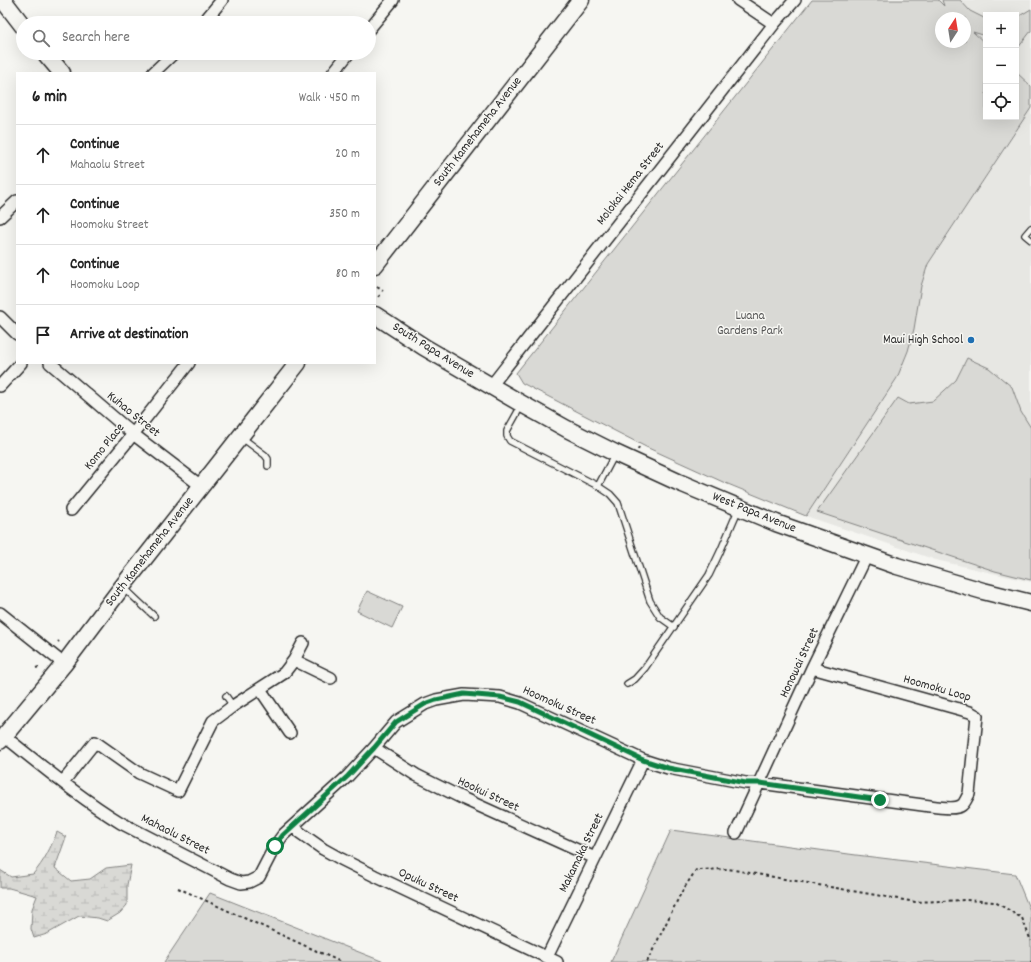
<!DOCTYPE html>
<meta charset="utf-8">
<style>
body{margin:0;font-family:Dekko,sans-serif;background:#f2f2f2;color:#222}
.controls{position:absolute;right:12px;top:12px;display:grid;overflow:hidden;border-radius:0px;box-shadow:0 4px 16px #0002}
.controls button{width:36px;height:36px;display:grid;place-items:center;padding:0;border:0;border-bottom:1px solid #e0e0e0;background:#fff;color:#222;font:20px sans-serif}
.compass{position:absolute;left:935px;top:12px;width:36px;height:36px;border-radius:50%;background:#fff;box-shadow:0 4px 16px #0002;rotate:12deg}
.stop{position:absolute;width:12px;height:12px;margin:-9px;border:3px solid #0b8043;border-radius:50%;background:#fff}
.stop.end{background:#0b8043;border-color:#fff;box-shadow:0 1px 4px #0008}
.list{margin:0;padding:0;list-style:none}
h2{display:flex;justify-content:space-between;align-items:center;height:52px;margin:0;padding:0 16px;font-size:17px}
h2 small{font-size:13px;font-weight:400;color:#767676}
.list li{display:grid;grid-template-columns:26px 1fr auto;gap:12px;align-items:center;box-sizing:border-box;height:60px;padding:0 16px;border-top:1px solid #e0e0e0}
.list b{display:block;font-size:15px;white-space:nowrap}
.list p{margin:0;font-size:13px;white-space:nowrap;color:#767676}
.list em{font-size:13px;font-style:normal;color:#767676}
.icon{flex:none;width:22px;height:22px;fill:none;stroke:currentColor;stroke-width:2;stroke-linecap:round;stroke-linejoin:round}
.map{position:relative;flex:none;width:1031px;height:962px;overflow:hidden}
.search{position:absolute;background:#fff;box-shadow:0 4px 16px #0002;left:16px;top:16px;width:360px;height:44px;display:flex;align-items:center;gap:10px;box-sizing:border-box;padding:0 14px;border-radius:22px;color:#767676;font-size:15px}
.panel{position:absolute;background:#fff;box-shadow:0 4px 16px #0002;left:16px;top:72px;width:360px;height:292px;border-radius:0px}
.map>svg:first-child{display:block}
.built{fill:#e7e7e3}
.green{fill:#d9d9d5;stroke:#828280;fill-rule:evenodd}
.wetland{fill:url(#wetland-marsh);stroke:#828280}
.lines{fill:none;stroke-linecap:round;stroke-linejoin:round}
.lane-casing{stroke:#2b2b2b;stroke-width:8}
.street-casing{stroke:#2b2b2b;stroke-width:14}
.secondary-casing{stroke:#2b2b2b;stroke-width:19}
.path{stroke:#2b2b2b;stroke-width:2;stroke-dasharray:3 3;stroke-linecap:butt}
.lane{stroke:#f6f6f2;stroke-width:5.5}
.street{stroke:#f6f6f2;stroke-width:11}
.secondary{stroke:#f6f6f2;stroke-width:16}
.route{stroke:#0b8043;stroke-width:5}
.poi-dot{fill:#1f6fb2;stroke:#f6f6f2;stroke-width:1.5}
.labels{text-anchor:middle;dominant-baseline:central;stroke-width:3;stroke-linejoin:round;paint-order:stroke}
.street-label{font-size:13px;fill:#2b2b2b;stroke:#f6f6f2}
.park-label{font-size:13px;fill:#565656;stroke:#f6f6f2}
.poi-label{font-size:13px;fill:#2b2b2b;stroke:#f6f6f2;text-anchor:end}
</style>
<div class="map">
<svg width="1031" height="962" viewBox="0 0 1031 962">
<defs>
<pattern id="wetland-marsh" width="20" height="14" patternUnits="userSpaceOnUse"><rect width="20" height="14" fill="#d9d9d5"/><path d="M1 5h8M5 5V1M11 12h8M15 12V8" fill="none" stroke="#babab7"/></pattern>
</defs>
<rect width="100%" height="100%" fill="#f6f6f2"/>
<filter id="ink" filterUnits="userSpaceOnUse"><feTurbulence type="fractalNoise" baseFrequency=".025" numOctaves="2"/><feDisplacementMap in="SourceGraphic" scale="8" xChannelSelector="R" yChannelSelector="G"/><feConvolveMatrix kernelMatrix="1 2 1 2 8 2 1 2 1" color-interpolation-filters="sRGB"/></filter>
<g filter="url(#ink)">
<!-- built -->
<path class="built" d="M938,0H1031V86L1016,72V15H986V44L965,25V18H957Z
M1031,108V582L936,560L806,516L897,378L908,351L914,329L921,286L928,264Z"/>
<!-- green -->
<path class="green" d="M812,0H938L944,6L942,0H960L970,11L986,19V36L973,32L986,44V117H1016V72L1031,86V108L928,264L921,286L914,329L908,351L897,378L806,516L723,482L646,447L522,383L516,373ZM941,18H965V42H941Z
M1031,9V31L1018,48L1016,46V18Z
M967,358L989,368L1012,387L1021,412L1031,428V580L995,571L817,512L898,398L909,404L933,401L956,380Z
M367,591L402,607L392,628L357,611Z
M671,830L856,855L1015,874L1031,913V962H611Z
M210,893L384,962H164Z"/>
<!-- wetland -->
<path class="wetland" d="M57,832L66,837L55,868L71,881L90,879L106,868L131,865L127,885V905L120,913L107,921L98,918L79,916L47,934L34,938L31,929L32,909L37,896L9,888H0V870L11,877L33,874C44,862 51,847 57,832Z"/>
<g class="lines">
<defs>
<path id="lane" d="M1031,228L1025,235L1031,240
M521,406L507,431V436L510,441L598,486L610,494L618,503L650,601L660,617L674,627
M241,437L265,455L268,459V466
M598,486L615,454
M123,587L154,616
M627,684L635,679L645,668L709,575L720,552L739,508
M226,696L233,706"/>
<path id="street" d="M738,0L774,24
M203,23L222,0
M369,29L393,0
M153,73L174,53
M333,73L349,53
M0,217L17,201
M0,317L17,334
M50,363L133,434L201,486
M0,386L21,363
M491,386L774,24L795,0
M71,510L126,443L189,363
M0,613L64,664
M294,660L331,678
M260,689L290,733
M4,736C42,766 80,798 121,823L230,879L241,883L249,882L259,877L275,846L283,835L348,776L374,748L396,722L425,704L436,700L464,695L500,697L520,703L643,760L668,768L746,783H760L930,806C937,807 956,810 962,805C965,803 967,797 969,794L977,716L970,712L812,668
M374,748L416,775L464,799L595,858
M63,782L95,742L139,773L178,791L213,721L233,706L284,673L294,660L303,643
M294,825L299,832L323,849L341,859L375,876L557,962
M736,833L812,668L867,555
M547,957L643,760"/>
<path id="secondary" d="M3,0L23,26
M45,53L62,73
M375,265L581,0
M375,315L424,347L522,404L567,429L615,453L678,482L776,523L897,566L983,591L1031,603
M0,741L64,664L122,587L298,363"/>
</defs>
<!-- lane casing -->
<use href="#lane" class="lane-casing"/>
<!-- street casing -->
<use href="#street" class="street-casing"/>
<!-- secondary casing -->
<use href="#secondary" class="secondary-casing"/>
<!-- path -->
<path class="path" d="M377,287L383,291
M378,297L382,294
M638,450L640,445
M58,642L59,641
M36,668L39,667
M178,888L341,962
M647,962L681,893L696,870L728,869L915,902L966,900L995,902L1022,918L1031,941
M1031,962V961"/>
<!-- lane -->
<use href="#lane" class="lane"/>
<!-- street -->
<use href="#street" class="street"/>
<!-- secondary -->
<use href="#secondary" class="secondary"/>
</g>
</g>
<g class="lines" filter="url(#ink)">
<!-- route -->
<path class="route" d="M275,846L283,835L348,776L374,748L396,722L425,704L436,700L464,694L500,697L520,702L643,760L668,768L746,783H760L880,800"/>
</g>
<!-- markers -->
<circle class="poi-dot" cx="971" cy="340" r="4"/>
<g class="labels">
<!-- street labels -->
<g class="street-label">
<text transform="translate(478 132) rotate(-52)">South Kamehameha Avenue</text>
<text transform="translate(631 184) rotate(-52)">Molokai Hema Street</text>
<text transform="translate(433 351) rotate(32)">South Papa Avenue</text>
<text transform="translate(133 415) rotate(39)">Kuhao Street</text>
<text transform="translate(105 447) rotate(-51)">Komo Place</text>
<text transform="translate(754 513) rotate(22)">West Papa Avenue</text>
<text transform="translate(150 552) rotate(-52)">South Kamehameha Avenue</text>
<text transform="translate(800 663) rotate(-65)">Honowai Street</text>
<text transform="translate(937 689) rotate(16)">Hoomoku Loop</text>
<text transform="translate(559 706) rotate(24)">Hoomoku Street</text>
<text transform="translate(488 795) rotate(25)">Hookui Street</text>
<text transform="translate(175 835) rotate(27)">Mahaolu Street</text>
<text transform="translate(582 853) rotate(-64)">Makamaka Street</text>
<text transform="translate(428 886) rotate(25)">Opuku Street</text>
</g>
<!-- park labels -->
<g class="park-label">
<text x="750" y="316">Luana<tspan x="750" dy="15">Gardens Park</tspan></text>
</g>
<!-- poi labels -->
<g class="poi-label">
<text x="963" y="340">Maui High School</text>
</g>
</g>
</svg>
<div class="controls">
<button>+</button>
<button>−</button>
<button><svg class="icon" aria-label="locate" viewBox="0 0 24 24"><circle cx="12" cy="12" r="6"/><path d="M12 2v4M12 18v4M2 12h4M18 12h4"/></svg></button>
</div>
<svg class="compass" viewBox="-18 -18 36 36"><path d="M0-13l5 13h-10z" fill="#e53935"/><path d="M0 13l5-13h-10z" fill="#767676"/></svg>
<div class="stop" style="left:275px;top:846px"></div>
<div class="stop end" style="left:880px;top:800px"></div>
<div class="search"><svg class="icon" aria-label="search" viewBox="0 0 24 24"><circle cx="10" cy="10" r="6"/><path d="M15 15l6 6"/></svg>Search here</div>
<section class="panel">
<h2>6 min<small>Walk · 450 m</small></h2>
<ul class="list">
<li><svg class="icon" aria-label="ahead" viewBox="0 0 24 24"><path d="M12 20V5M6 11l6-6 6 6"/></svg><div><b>Continue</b><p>Mahaolu Street</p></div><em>20 m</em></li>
<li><svg class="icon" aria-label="ahead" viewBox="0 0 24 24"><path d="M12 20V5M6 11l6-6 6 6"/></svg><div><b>Continue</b><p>Hoomoku Street</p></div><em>350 m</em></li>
<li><svg class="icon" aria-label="ahead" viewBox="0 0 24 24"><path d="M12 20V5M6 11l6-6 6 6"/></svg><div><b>Continue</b><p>Hoomoku Loop</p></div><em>80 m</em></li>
<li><svg class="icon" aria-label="arrive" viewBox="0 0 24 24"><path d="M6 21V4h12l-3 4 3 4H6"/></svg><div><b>Arrive at destination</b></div></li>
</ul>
</section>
</div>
